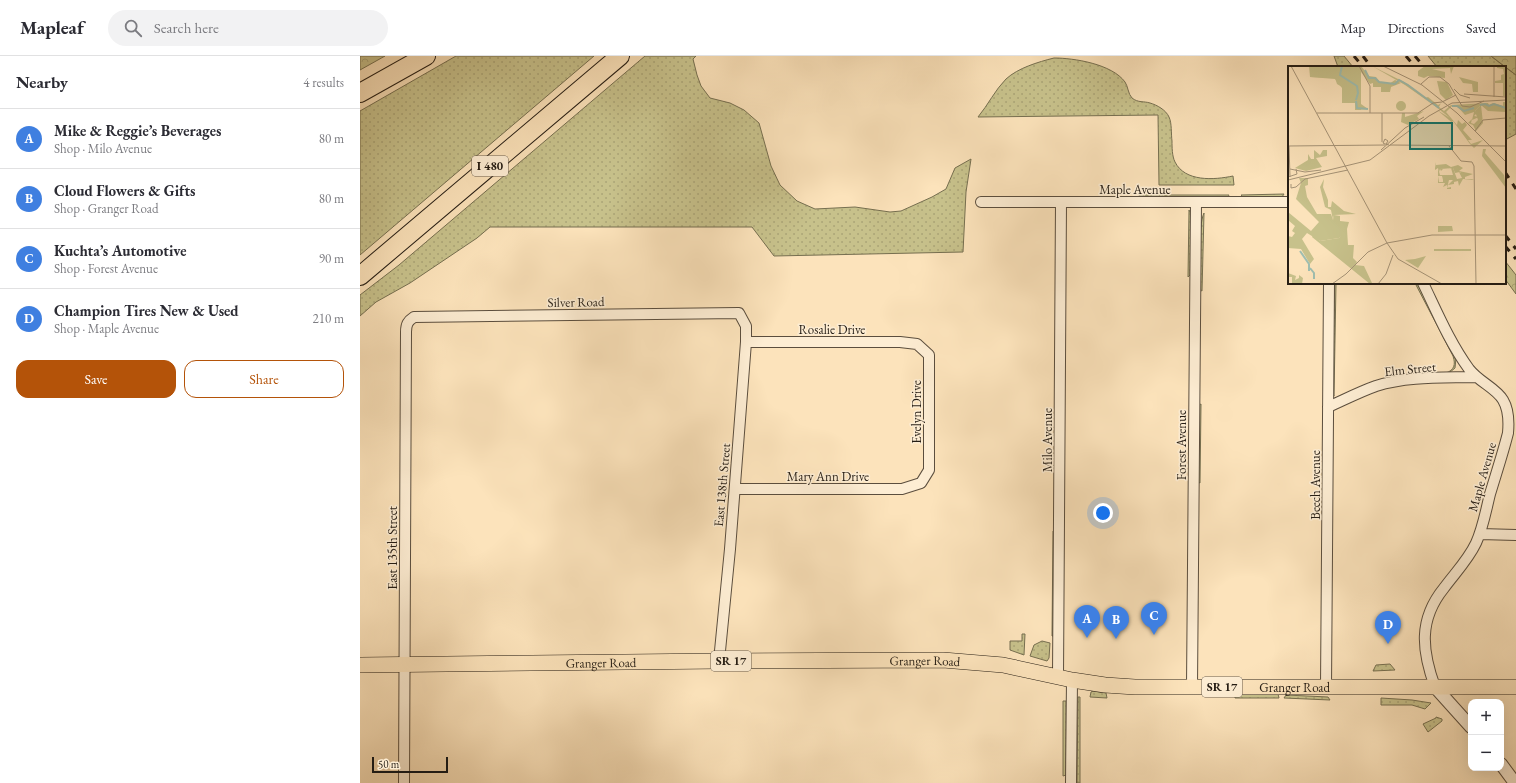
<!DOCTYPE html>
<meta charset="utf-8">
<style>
body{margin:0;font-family:"EB Garamond",serif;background:#f2f2f3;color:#2b2b33}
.controls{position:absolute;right:12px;bottom:12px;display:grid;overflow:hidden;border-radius:8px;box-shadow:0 4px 16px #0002}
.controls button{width:36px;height:36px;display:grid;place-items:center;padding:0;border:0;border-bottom:1px solid #e1e1e2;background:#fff;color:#2b2b33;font:20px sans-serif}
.scale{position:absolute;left:12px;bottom:10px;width:76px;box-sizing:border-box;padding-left:4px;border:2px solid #251d14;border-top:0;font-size:11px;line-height:14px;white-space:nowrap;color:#251d14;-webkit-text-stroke:3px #fdedd3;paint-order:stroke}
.you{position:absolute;left:743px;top:457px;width:14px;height:14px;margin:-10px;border:3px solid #fff;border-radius:50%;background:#1a73e8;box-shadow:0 0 0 6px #1a73e833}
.badge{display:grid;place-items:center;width:26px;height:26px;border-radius:50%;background:#b45309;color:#fff;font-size:13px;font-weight:700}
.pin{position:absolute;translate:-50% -33px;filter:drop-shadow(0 1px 2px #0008)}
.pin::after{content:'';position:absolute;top:21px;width:14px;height:12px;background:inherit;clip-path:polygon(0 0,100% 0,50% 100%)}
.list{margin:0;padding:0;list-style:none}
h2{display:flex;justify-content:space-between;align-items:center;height:52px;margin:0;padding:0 16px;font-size:17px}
h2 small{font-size:13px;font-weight:400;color:#7c7c81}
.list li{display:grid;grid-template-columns:26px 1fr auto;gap:12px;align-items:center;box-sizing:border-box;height:60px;padding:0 16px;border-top:1px solid #e1e1e2}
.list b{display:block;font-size:15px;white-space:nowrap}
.list p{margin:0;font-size:13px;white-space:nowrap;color:#7c7c81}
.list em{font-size:13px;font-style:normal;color:#7c7c81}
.actions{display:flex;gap:8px;padding:12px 16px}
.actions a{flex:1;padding:9px 0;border:1px solid #b45309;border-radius:12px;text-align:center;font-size:14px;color:#b45309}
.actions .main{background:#b45309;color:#fff}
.icon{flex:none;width:22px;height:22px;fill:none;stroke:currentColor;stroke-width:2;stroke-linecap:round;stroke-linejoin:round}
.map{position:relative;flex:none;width:1156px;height:727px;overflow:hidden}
header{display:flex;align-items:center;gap:24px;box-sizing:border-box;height:56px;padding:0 20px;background:#fff;border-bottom:1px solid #e1e1e2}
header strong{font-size:19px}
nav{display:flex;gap:22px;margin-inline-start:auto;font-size:14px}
.search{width:280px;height:36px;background:#f2f2f3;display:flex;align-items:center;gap:10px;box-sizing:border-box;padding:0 14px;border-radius:22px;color:#7c7c81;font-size:15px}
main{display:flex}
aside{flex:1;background:#fff}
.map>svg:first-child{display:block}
.grass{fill:url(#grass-dots);stroke:#766f50}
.forest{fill:url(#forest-crowns);stroke:#766f50}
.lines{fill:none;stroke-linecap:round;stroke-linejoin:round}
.minor-casing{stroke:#5b4e3e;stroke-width:12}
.tertiary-casing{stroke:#5b4e3e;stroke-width:14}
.primary-casing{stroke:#251d14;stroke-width:16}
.motorway-casing{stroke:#251d14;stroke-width:20}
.minor{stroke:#fdedd3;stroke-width:10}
.tertiary{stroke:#fdedd3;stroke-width:12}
.primary{stroke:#fce3bb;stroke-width:15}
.motorway{stroke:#fce3bb;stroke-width:18}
.rail{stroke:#251d14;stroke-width:3;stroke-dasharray:7 7;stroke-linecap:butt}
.labels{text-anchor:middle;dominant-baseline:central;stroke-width:3;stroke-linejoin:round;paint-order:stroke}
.shield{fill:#fdedd3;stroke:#665b4d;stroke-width:1}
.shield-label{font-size:12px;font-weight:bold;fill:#251d14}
.street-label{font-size:13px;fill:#251d14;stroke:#fdedd3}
.inset-river{fill:none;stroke:#9fbeb0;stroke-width:2}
.inset-road{fill:none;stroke:#a69478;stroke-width:1}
.view{fill:#0f766e;fill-opacity:0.15;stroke:#0f766e;stroke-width:2}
.inset-edge{fill:none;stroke:#251d14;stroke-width:2}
</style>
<header>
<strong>Mapleaf</strong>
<div class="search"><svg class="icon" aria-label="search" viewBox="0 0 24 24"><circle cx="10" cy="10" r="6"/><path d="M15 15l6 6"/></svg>Search here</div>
<nav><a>Map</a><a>Directions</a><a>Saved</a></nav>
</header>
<main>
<aside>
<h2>Nearby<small>4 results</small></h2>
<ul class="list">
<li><span class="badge" style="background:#3f7fe0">A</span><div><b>Mike &amp; Reggie’s Beverages</b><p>Shop · Milo Avenue</p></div><em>80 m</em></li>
<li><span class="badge" style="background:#3f7fe0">B</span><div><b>Cloud Flowers &amp; Gifts</b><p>Shop · Granger Road</p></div><em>80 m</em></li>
<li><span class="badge" style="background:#3f7fe0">C</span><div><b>Kuchta’s Automotive</b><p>Shop · Forest Avenue</p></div><em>90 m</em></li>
<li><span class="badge" style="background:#3f7fe0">D</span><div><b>Champion Tires New &amp; Used</b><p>Shop · Maple Avenue</p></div><em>210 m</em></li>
</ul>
<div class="actions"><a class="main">Save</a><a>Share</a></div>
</aside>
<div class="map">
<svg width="1156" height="727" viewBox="0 0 1156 727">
<defs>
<pattern id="grass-dots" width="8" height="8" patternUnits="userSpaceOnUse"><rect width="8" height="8" fill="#c7c18b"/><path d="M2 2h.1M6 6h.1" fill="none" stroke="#aba577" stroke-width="1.8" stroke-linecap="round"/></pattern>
<pattern id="forest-crowns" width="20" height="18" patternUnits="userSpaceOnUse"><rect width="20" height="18" fill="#c7c18b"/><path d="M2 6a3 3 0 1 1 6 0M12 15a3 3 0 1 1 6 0" fill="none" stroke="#aba577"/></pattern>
</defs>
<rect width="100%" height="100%" fill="#fce3bb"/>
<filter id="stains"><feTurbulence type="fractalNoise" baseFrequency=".005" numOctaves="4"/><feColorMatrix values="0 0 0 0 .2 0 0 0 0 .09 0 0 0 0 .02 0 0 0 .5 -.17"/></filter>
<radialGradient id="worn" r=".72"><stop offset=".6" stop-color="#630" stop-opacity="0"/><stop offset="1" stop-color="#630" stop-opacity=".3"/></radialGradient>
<!-- grass -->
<path class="grass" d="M96,0H234L0,199V55Z
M285,0H336L333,3L337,19L341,30L350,42L370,47L384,54L399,67L411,110L420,129L437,145L455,153L495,151L530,156L541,155L572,141L586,133L595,112L611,103L606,136L603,196L414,200L392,171H130L117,182L50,227L16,246L0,260V239L39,209Z
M974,0H984L993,11H978Z
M1068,0H1131L1145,11H1077Z
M694,2C714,2 752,8 765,26C768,30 768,38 772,42C778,47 784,45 790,47C797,49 806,54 809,61C812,67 811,78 812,85C812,91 812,100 815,106C825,126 854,124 873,120L874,129H799L798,59L618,61C628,49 635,34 646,23C658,12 678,6 694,2Z
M1145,11L1156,19V78L1145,84Z
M924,138L922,141H883L881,139Z
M779,139H869L868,141H780Z
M829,154L831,158L830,219L828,221Z
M844,157L842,235L840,234C840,218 838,169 844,157Z
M974,227H976L974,340L973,338Z
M1055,227H1057L1096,302L1095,312L1089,317H1086C1094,314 1096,309 1093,300Z
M841,348L840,427L838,426L839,349Z
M693,475L694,476L693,580H692Z
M662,578H665L664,599L650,594V585H662Z
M682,585L690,587L689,602L687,605L670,600L674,589Z
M1030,608L1035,614L1013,615L1016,609Z
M733,635L746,637L747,642L730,641L731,636Z
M875,638H918L919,642H875Z
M926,639L968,641L970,644L924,642Z
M718,641H720V727H717Z
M1021,642L1052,644L1071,647L1065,653L1052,649H1021Z
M703,645H706V719L703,720Z
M1076,661L1082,663V665L1068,676L1063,668L1076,662Z"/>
<!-- forest -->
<path class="forest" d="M0,0H25L0,14Z
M1131,0H1156V19Z
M1145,205L1156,219V238L1145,223Z"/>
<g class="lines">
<defs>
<path id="minor" d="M621,146H929
M1063,227C1077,256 1090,287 1109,313C1119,326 1136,332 1143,344C1149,354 1149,366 1148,377C1143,397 1136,418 1130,438C1126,454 1123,472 1116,487C1108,504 1095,517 1084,532C1058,564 1062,595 1075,631
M968,351C984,344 999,336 1016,330C1048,320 1083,322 1116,321
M375,433H542L561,427L569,414V299L557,288L540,286H386
M1120,478L1156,479
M698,621L701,147
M832,631L836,146
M966,632L969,227
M44,727L46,276C46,268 48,265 54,261L379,257L386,270V286L370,493L359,605
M711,727L712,624"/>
<path id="tertiary" d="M1075,631L1111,671
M1141,708L1155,727"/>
<g id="primary">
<path id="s1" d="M0,609L359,605L583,604L643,609L712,624L745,629L775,631H1156"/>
</g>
<path id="motorway" d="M0,37L66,0
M0,220L260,0"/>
</defs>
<!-- minor casing -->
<use href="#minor" class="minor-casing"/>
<!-- tertiary casing -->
<use href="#tertiary" class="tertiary-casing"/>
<!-- primary casing -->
<use href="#primary" class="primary-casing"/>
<!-- motorway casing -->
<use href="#motorway" class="motorway-casing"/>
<!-- minor -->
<use href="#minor" class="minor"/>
<!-- tertiary -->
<use href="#tertiary" class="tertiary"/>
<!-- primary -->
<use href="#primary" class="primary"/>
<!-- motorway -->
<use href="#motorway" class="motorway"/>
<!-- rail -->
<path class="rail" d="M994,0L1003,11
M1003,0L1011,11
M1046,0L1055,11
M1055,0L1064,11
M1145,116L1156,133
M1145,179L1156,193
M1145,190L1156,203"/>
</g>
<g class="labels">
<!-- shield labels -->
<g class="shield">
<rect x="112" y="100" width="36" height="20" rx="3"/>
<rect x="351" y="595" width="40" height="20" rx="3"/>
<rect x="842" y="621" width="40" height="20" rx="3"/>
</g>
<g class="shield-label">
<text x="130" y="110">I 480</text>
<text x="371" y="605">SR 17</text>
<text x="862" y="631">SR 17</text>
</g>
<!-- street labels -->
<g class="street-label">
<text x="775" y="133">Maple Avenue</text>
<text transform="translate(216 246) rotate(-1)">Silver Road</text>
<text x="472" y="273">Rosalie Drive</text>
<text transform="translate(1050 313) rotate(-6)">Elm Street</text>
<text transform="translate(556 356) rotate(-90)">Evelyn Drive</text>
<text transform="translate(687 384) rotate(-90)">Milo Avenue</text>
<text transform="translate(821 389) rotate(-90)">Forest Avenue</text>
<text x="468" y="420">Mary Ann Drive</text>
<text transform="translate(1122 421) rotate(-74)">Maple Avenue</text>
<text transform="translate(362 429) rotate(-85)">East 138th Street</text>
<text transform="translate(955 429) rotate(-90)">Beech Avenue</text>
<text transform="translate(32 492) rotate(-90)">East 135th Street</text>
<text stroke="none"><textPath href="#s1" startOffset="565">Granger Road</textPath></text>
<text stroke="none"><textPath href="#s1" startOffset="241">Granger Road</textPath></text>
<text stroke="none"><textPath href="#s1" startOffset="937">Granger Road</textPath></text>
</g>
</g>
<!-- overview -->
<g transform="translate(928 10)">
<rect width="218" height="218" fill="#fce3bb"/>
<path d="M84,0L116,16L151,43L117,19ZM193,39L195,57L188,65L185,59L180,57L184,53L183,57L186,58L190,54L187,45ZM147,96L148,102H150L152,109H165L163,102L155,103L153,105L152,103L165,102L169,113L174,112L171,106L177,108V113H184L186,114L175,113L171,120L170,115L166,116V123H170H166V118L160,119L165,114H161L159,122L163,121V123H159V119L155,121L157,117H150V110L151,116H155V114L154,110H150V102L147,104ZM11,112H20V119L17,120L19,131L29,148H43L45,154L46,149L52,150V155L61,156L59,163L51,172L32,175L19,167L14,173L26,193L22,198L13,183L0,182V170L4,171L7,167L4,165L7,160L0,154V146L23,165L31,156L8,133L13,117Z" fill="#c7c18b"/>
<path d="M21,0H73L81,10L88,11L92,16L101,18L107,14L113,17L103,21L102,26H93V21H85V17L82,18L73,6V38L80,43L67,44V37H54V22L47,13L22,11ZM137,0H166L163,8L162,2L144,3L157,6V12L140,10L136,12L130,10V5ZM209,0H218V30H215V17H207V15L213,14V9L216,8L215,3L209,2ZM171,11L190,16V26H185L184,18L175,17ZM149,15L159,16L165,29L158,34L152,28ZM140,31L150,39L152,38L153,37L151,41L156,45L163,39L200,37L201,39L205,37L215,40V36H218V46L200,45L193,39L187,45L189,47L186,50L191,51L184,54L186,46L177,49L169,40H164L158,46L169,59L170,54L174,58L177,56L179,59L175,64L184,74H180L183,78L195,74L186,82L182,78L165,55L164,56L158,50L167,59L149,44L162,52L137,32ZM136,45L129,50L131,53L120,59L113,56L114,47H117V51ZM195,83H198L197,87L216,109L218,122L194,90ZM26,84L32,89L35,84H39V90L28,92L34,101L18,105L7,102L20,94V88L23,93H26ZM158,98L163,101L170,99L175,102L171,105L185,108L177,111L172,106L167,107L165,102L152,103L151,106L150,102H148V99ZM36,113L35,121L40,134V141H43L44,135L56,145L68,148L46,149L45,154L43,144L37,141L32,121ZM150,160H164L165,165L150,166ZM57,163H59L60,179H66L65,192L69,196L67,199L76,200L84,217L88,218H82L24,171L25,169L32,175L51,172ZM146,183H183V185H146ZM138,190L130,202L117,194L127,193ZM0,207L8,210L7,214L11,212V209L15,212L14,218H4V211H0Z" fill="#c7c18b"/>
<path d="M23,0H73V44H67V37H54V21L49,18L47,12L23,11ZM108 40a5 5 0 1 1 10 0a5 5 0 1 1-10 0Z" fill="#c7c18b"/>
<path class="inset-river" d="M54,0L52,9L69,20L70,27L68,34M77,4L81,12H87L91,16L107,18L111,14L120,19L151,42M68,35L69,42L80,43M192,39L197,38L201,40L206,38L218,42M164,40H169L176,45L186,42M12,185L21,198V205M22,202L26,207V213"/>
<path class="inset-road" d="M3,0L99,177M71,0L82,20V47M95,0L134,19L169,47L218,96M206,0V31M133,18L141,11H152L161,18L174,40L182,41L196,35M166,23L172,29L182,32M176,28L218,31M29,47H130L145,37L154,36L168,29M94,47V76M187,65L195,54L218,52M98,78L100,75L97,73L95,77L97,78L101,79M102,79L218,80M0,80L97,79M1,80L2,111M161,80L173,95L184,96L186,100L188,218M93,84L117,62L136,51M2,103L17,106L33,104M0,111L9,108L8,103M0,114L82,94L141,50L164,37L218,34M3,118V122L8,121L17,113L60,104M99,177L110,193L154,218M44,218L58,208L80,186L99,177L144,169H218M90,218L98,208L105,189"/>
<path class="view" d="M122,57H164V83H122Z"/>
<rect width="218" height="218" class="inset-edge"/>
</g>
<rect width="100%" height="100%" filter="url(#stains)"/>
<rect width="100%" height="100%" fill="url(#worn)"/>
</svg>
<div class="controls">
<button>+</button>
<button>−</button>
</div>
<div class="scale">50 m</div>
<div class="you"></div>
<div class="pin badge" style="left:727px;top:582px;background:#3f7fe0">A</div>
<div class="pin badge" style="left:756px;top:583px;background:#3f7fe0">B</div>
<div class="pin badge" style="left:794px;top:579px;background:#3f7fe0">C</div>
<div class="pin badge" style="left:1028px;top:588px;background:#3f7fe0">D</div>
</div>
</main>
